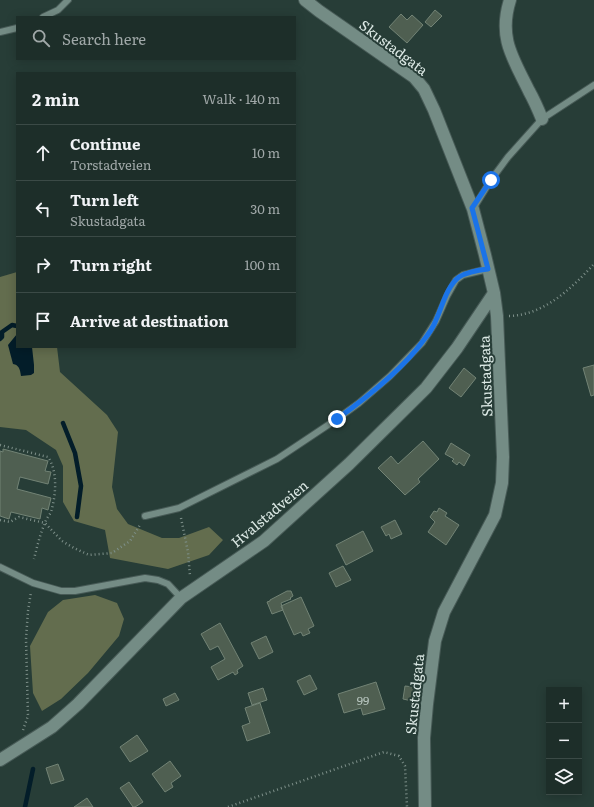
<!DOCTYPE html>
<meta charset="utf-8">
<style>
body{margin:0;font-family:Literata,serif;background:#2a3a35;color:#f1f3f6}
.controls{position:absolute;right:12px;bottom:12px;display:grid;overflow:hidden;border-radius:0px;box-shadow:0 2px 10px #0003}
.controls button{width:36px;height:36px;display:grid;place-items:center;padding:0;border:0;border-bottom:1px solid #3b4a46;background:#1d2e29;color:#f1f3f6;font:20px sans-serif}
.stop{position:absolute;width:12px;height:12px;margin:-9px;border:3px solid #1a73e8;border-radius:50%;background:#fff}
.stop.end{background:#1a73e8;border-color:#fff;box-shadow:0 1px 4px #0008}
.list{margin:0;padding:0;list-style:none}
h2{display:flex;justify-content:space-between;align-items:center;height:52px;margin:0;padding:0 16px;font-size:17px}
h2 small{font-size:13px;font-weight:400;color:#a0a8a8}
.list li{display:grid;grid-template-columns:26px 1fr auto;gap:12px;align-items:center;box-sizing:border-box;height:56px;padding:0 16px;border-top:1px solid #3b4a46}
.list b{display:block;font-size:15px;white-space:nowrap}
.list p{margin:0;font-size:13px;white-space:nowrap;color:#a0a8a8}
.list em{font-size:13px;font-style:normal;color:#a0a8a8}
.icon{flex:none;width:22px;height:22px;fill:none;stroke:currentColor;stroke-width:2;stroke-linecap:round;stroke-linejoin:round}
.map{position:relative;flex:none;width:594px;height:807px;overflow:hidden}
.search{position:absolute;background:#1d2e29;box-shadow:0 2px 10px #0003;left:16px;top:16px;width:280px;height:44px;display:flex;align-items:center;gap:10px;box-sizing:border-box;padding:0 14px;border-radius:0px;color:#a0a8a8;font-size:15px}
.panel{position:absolute;background:#1d2e29;box-shadow:0 2px 10px #0003;left:16px;top:72px;width:280px;height:276px;border-radius:0px}
.map>svg:first-child{display:block}
.forest{fill:#636d4e}
.water{fill:#031d29}
.lines{fill:none;stroke-linecap:round;stroke-linejoin:round}
.stream{stroke:#031d29;stroke-width:4.5}
.building{fill:#4f5f51;stroke:#728375}
.lane-casing{stroke:#475a56;stroke-width:8}
.street-casing{stroke:#475a56;stroke-width:14}
.path{stroke:#7e908a;stroke-width:2.5;stroke-dasharray:1 3;stroke-linecap:butt}
.lane{stroke:#748c85;stroke-width:6}
.street{stroke:#748c85;stroke-width:12}
.route{stroke:#1a73e8;stroke-width:5}
.labels{text-anchor:middle;dominant-baseline:central;stroke-width:4;stroke-linejoin:round;paint-order:stroke}
.number-label{font-size:12px;fill:#b8c6bf}
.street-label{font-size:14px;fill:#dbe8e4;stroke:#273d37}
</style>
<div class="map">
<svg width="594" height="807" viewBox="0 0 594 807">
<rect width="100%" height="100%" fill="#273d37"/>
<!-- forest -->
<path class="forest" d="M17,272V347H57L60,372L107,415L118,432L112,487L117,509L128,524L162,538H179L209,527L223,540L209,555L168,569L110,558L105,530L74,521L63,502V466L56,450L26,430L0,427V277Z
M95,595L117,603L124,619L119,636L88,673L61,699L42,711L33,693L30,646L48,612L63,600Z"/>
<!-- water -->
<path class="water" d="M17,334V347H32L34,365V373L31,375L21,376C20,369 19,365 13,364L8,345Z"/>
<g class="lines">
<!-- stream -->
<path class="stream" d="M0,339L2,337V332L12,325L17,326
M63,423L75,453L81,486L77,517
M25,807L33,769"/>
</g>
<!-- building -->
<path class="building" d="M435,10L442,16L431,27L425,22Z
M401,14L407,20L412,15L423,25L407,43L389,27Z
M594,365V395L591,396L583,368Z
M464,368L476,378L461,397L449,388Z
M423,441L439,459L418,479L420,482L405,495L378,468L391,456L398,464Z
M451,443L470,455L464,466L459,462L457,465L452,461L454,459L445,454Z
M3,449L48,461L45,471L51,472L48,484L20,477L17,489L51,498L48,510L42,508L40,519L11,512L9,519L0,516V451L3,452Z
M439,508L447,513L445,516L459,525L446,545L428,532L435,522L430,517L434,511L437,512Z
M395,520L402,534L391,539L389,534L386,536L381,527Z
M363,531L373,551L346,565L336,545Z
M343,566L351,580L336,587L329,573Z
M287,591H291L293,596L290,598L291,599L281,603L283,610L272,614L267,602L270,601V600Z
M301,597L314,626L308,629L310,633L303,636L301,632L294,635L281,606Z
M220,623L243,666L237,670L238,673L235,675L233,672L218,680L211,667L225,659L218,646L210,650L201,634Z
M266,636L273,652L259,659L251,643Z
M310,675L317,689L304,695L297,681Z
M376,682L385,709L363,715L361,708L344,713L338,694Z
M405,686L414,687L412,701L403,699Z
M263,688L267,700L252,705L248,693Z
M175,693L179,700L166,706L163,699Z
M260,703L270,733L247,741L242,726L250,723L245,708Z
M137,735L148,751L130,762L120,747Z
M170,761L181,776L171,783L173,787L165,792L152,774Z
M58,764L64,780L51,784L46,768Z
M129,782L143,802L135,807H133L120,788Z
M87,798L93,807H74Z"/>
<g class="lines">
<defs>
<path id="lane" d="M43,17L58,10L68,0
M0,32L17,28
M473,209L491,180L508,157L542,119L594,85
M145,516L179,508L277,459L337,419L359,403L390,376L422,343L436,321L447,296L456,280L463,275L488,269
M0,567L33,583L61,591H75L145,578L158,580L168,584L181,598"/>
<path id="street" d="M305,0L319,11L401,68L414,77L424,89L434,110L473,209L485,255L494,293L497,316L503,457L502,483L495,515L444,612L435,641L427,704L424,738L425,807
M510,0C498,38 513,58 529,91C534,100 538,109 542,119
M0,760L52,727L78,704L181,598L264,541L349,464L426,388L457,348L494,293"/>
</defs>
<!-- lane casing -->
<use href="#lane" class="lane-casing"/>
<!-- street casing -->
<use href="#street" class="street-casing"/>
<!-- path -->
<path class="path" d="M509,316C544,315 571,289 594,264
M0,445L48,457C58,472 56,495 51,512C49,516 46,519 45,523C40,534 37,547 34,559
M181,518L188,552L190,576
M0,520L10,522L19,517L45,523L62,541L74,548L89,555L112,553L130,541L140,525
M23,730L28,716L26,639L28,611L31,592
M228,807L384,752L399,756L405,766L407,807"/>
<!-- lane -->
<use href="#lane" class="lane"/>
<!-- street -->
<use href="#street" class="street"/>
</g>
<g class="lines">
<!-- route -->
<path class="route" d="M337,419C366,398 402,370 423,341C428,335 433,328 436,320C442,307 447,286 459,277C467,272 479,270 488,269L472,208L491,180"/>
</g>
<g class="labels">
<!-- number labels -->
<g class="number-label">
<text x="363" y="700">99</text>
</g>
<!-- street labels -->
<g class="street-label">
<text transform="translate(394 47) rotate(37)">Skustadgata</text>
<text transform="translate(485 376) rotate(-92)">Skustadgata</text>
<text transform="translate(269 513) rotate(-40)">Hvalstadveien</text>
<text transform="translate(414 694) rotate(-84)">Skustadgata</text>
</g>
</g>
</svg>
<div class="controls">
<button>+</button>
<button>−</button>
<button><svg class="icon" aria-label="layers" viewBox="0 0 24 24"><path d="M12 4l9 5-9 5-9-5zM3 14l9 5 9-5"/></svg></button>
</div>
<div class="stop" style="left:491px;top:180px"></div>
<div class="stop end" style="left:337px;top:419px"></div>
<div class="search"><svg class="icon" aria-label="search" viewBox="0 0 24 24"><circle cx="10" cy="10" r="6"/><path d="M15 15l6 6"/></svg>Search here</div>
<section class="panel">
<h2>2 min<small>Walk · 140 m</small></h2>
<ul class="list">
<li><svg class="icon" aria-label="ahead" viewBox="0 0 24 24"><path d="M12 20V5M6 11l6-6 6 6"/></svg><div><b>Continue</b><p>Torstadveien</p></div><em>10 m</em></li>
<li><svg class="icon" aria-label="left" viewBox="0 0 24 24"><path d="M17 20v-9H6M10 6l-5 5 5 5"/></svg><div><b>Turn left</b><p>Skustadgata</p></div><em>30 m</em></li>
<li><svg class="icon" aria-label="right" viewBox="0 0 24 24"><path d="M7 20v-9h11M14 6l5 5-5 5"/></svg><div><b>Turn right</b></div><em>100 m</em></li>
<li><svg class="icon" aria-label="arrive" viewBox="0 0 24 24"><path d="M6 21V4h12l-3 4 3 4H6"/></svg><div><b>Arrive at destination</b></div></li>
</ul>
</section>
</div>
